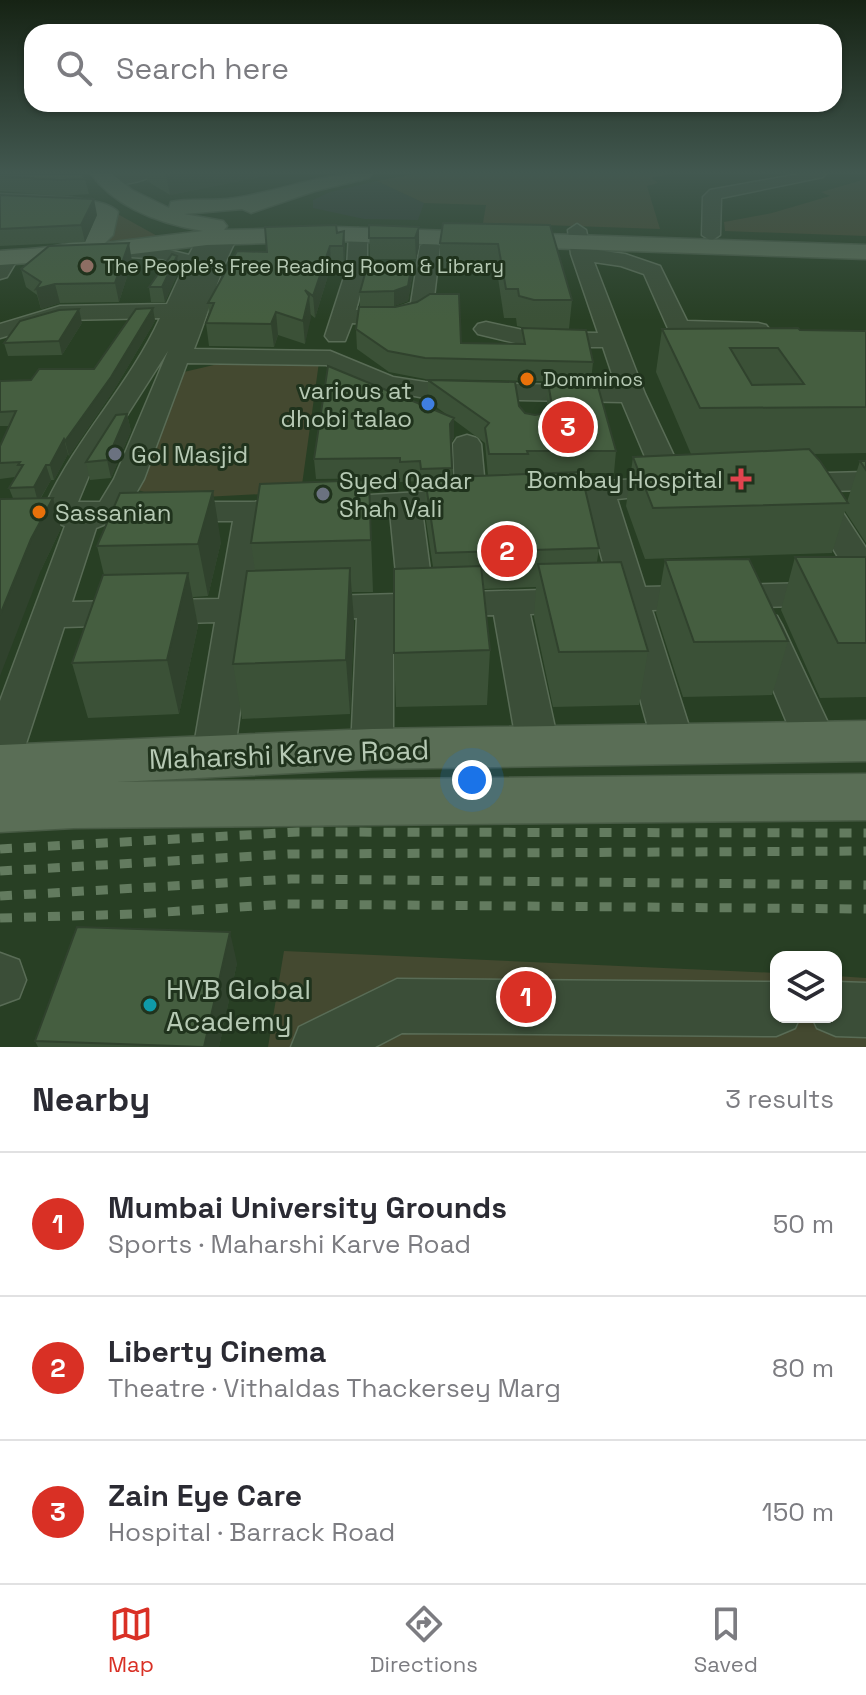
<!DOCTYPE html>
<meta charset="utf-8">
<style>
body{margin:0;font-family:"Space Grotesk",sans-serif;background:#f2f2f3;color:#2b2b33}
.controls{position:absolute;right:24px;bottom:24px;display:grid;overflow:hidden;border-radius:16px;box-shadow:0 2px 6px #0004}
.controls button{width:72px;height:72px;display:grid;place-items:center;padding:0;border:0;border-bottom:2px solid #e1e1e2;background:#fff;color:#2b2b33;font:40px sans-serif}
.you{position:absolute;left:472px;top:780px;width:28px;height:28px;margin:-20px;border:6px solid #fff;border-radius:50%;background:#1a73e8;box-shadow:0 0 0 12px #1a73e833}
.badge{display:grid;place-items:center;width:52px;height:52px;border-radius:50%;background:#d93025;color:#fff;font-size:26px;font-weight:700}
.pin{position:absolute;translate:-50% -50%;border:4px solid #fff;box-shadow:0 2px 8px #0006}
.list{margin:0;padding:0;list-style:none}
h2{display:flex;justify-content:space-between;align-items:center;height:104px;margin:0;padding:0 32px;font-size:34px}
h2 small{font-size:26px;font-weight:400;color:#7c7c81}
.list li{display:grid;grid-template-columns:52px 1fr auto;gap:24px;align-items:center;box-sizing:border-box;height:144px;padding:0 32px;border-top:2px solid #e1e1e2}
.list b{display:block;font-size:30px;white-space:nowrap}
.list p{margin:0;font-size:26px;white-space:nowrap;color:#7c7c81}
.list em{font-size:26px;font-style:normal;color:#7c7c81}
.icon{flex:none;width:44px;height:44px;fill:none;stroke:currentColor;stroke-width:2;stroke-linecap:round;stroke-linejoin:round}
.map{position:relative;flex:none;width:866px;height:1047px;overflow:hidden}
.search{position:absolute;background:#fff;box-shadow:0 2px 6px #0004;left:24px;right:24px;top:24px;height:88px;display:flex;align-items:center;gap:20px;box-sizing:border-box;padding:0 28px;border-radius:24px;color:#7c7c81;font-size:30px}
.sheet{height:536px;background:#fff}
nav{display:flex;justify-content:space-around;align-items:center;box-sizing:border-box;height:112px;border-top:2px solid #e1e1e2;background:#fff;font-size:22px;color:#7c7c81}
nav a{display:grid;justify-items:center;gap:4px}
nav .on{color:#d93025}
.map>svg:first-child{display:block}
.medical{fill:#303f36}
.green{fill:#444930}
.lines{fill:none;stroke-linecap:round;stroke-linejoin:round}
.minor-casing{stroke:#596c56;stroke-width:3}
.major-casing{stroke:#475a44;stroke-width:3}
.minor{fill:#3b4e38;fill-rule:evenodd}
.major{fill:#5a6e56;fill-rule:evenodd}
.rail{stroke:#637b5f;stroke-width:9;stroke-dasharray:12 12;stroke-linecap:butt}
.wall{fill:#3b5137;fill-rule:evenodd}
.shaded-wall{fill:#30422d}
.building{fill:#455e40;stroke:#30422d;stroke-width:2;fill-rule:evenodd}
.education-dot{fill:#8d6e63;stroke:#20331d;stroke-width:3}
.food-dot{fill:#e8710a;stroke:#20331d;stroke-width:3}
.shop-dot{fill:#3f7fe0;stroke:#20331d;stroke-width:3}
.worship-dot{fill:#6b7280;stroke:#20331d;stroke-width:3}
.health-dot{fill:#e0444e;stroke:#20331d;stroke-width:3}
.culture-dot{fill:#0f9aa8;stroke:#20331d;stroke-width:3}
.labels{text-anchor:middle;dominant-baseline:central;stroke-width:6;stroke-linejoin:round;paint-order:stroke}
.far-poi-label{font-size:20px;fill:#b6c9b4;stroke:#20331d;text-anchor:start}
.poi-label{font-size:24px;fill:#b6c9b4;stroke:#20331d;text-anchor:start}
.near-street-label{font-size:28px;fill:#b6c9b4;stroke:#20331d}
.near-poi-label{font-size:28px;fill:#b6c9b4;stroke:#20331d;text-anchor:start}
</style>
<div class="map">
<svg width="866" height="1047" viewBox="0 0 866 1047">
<rect width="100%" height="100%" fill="#283f24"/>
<!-- medical -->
<path class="medical" d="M377,181L424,203L418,220L364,219L313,208V200L330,192Z"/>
<!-- green -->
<path class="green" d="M414,174H670L651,178L658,183L647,186L660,229L483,223L486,205L424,203L377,181Z
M866,179V236L725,231L724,222L772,213L830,196L821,192Z
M114,212L159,237L96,242Z
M319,362L301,492L166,499L135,489L184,372L218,364Z
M284,951L776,973V1017H836V976L866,978V1047H268Z"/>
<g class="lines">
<defs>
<path id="minor" d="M114,174H154C144,183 108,189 98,180L100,177Z
M799,174H825L823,177L721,198L720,235L711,241L702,235L703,197L710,190Z
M577,224L586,230L590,249L625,254L660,266L687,321L758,323L766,325L770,330L766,335L758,337L670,333L644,274L621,266L594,262L645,394L688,486L684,492L617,499L645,587L853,582L801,495L803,492L779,489L775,483L779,477L790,474L866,472V490L829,491L866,548V604L652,610L694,742L688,753L673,758L658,753L652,742L616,611L530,614L559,746L553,757L538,762L523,757L517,746L494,615L393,617V749L387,761L372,765L357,761L351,749L357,618L252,621L234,757L228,769L213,774L198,769L192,757L215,622L64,627L21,759L15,771L0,776V701L65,526L54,522L0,527V507L46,504C77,437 130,384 160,318L62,320L0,338V324L60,306L167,304L183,269L163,259L99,255L96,251L99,247L153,246L189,255L200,234H214L217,238L214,244L220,234L227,232L237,238C218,273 209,312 194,349L330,351L393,377L425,382L616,386L603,347H532L478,334L474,329L478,324L486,322L532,332L598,333L571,254L568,230ZM168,351L114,479L100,502H78L90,473ZM187,363L326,365L378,389L425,398L622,402L654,478L542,485L531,487L527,494L531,501L542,503L586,500L610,588L433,593L422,510L482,505L486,498L481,444L477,438L467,435L457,438L453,444L455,490L250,502H131L144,479ZM390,512L398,594L255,598L265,520ZM113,521H233L219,599L72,602L96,528Z
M358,228L367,234V268L356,310L395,309L411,303L420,246L430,240L440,246L433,306C416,328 377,324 352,323L345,341H329L325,336L347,268L349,234Z
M9,251L19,257L7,277L0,279V256Z
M764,613L777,616L782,625L837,742L831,753L816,758L801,753L795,742L746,625L751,616Z
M0,953L19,960L26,980L19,998L0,1005Z
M397,979L776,982V1017H800L795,1028L776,1036L402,1033L375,1047H291L299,1027Z
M836,982L866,983V1037L836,1036L817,1028L812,1017H836Z"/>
<path id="major" d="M91,174H112L132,190L169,208L171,202C189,198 208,201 227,199C278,193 320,172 372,174L369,178L315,191L251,213L242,209L184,214L223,221L227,226L224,230L335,227L866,245V259L335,241L207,245L100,258L0,265V251C22,249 73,249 88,233C92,229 93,221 95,215L0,208V194C24,196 104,194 118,212L113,235L105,243L203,231C162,224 117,209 91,174Z
M866,721V761L372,769L117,782L866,774V820L74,828L0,832V745L372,729Z"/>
</defs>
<!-- minor casing -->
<use href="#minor" class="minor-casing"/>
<!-- major casing -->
<use href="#major" class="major-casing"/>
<!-- minor -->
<use href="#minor" class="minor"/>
<!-- major -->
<use href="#major" class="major"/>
<!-- rail -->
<path class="rail" d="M0,849L298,832L866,833
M0,871L289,854L866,851
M0,896L291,879L866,885
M0,918L136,914L286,904L866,909"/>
</g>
<!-- wall -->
<path class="wall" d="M0,174L85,179L89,194L62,196L0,191Z
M146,174H275L170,195L147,181Z
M0,195L97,215L85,242L0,246Z
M369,225L419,227V247L416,259H370Z
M550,225L572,300L569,329L593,362L591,382L425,379L389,372L357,349L356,329L461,343L521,344L522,328H526L517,326L516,318H504L497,271L440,270V243Z
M344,231L345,251L344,266H331L315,318L310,314L305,344L278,335L274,347L209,346L206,323L209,314L208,303L267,252Z
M132,261L119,302L60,303L41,309L37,295L26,287L21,269Z
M412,263V277L408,301L394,306L360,307V292Z
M179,270L165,302H151L149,287Z
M153,308L155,321L114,390L69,456L68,454L54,480H51L41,498L61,528L41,570L9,488L15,477L0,479V446L9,426H0V381L31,380L94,369Z
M82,323L62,355L8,356L4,343Z
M662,329L866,331V453L813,454L847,502L860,461H866V543L845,511L832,553L645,559L626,506L633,457L691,454L656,372Z
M428,380L519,406L525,413L535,415L546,413L548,411L547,403L548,382L616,451L614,473H581L599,548L597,562L648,651L639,705L553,707L534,617L536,587L483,589L490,650L487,705L396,707L394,653L433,567L425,514V490H421V481L400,482V478L316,479L314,459L446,414L428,401ZM454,420L485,443L488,476L452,477L451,443L454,437Z
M127,414L131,431L111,478L90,480L86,462Z
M369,480L373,592H352L354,621L350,714L242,719L233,664L255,571L251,543Z
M221,542L208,596L193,597L198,626L179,714L88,718L72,663L104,575L97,546Z
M795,557H866V697L820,698L781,610Z
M665,560L788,641L772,695L683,697L656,613Z
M237,963L219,1047H38L35,1041Z"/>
<!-- shaded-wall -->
<path class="shaded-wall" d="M172,174H275L170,195L166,175Z
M94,199L97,215L85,242L81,225Z
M419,227V247L416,259L415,238Z
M344,231L345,251L344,266L343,246Z
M129,243L132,261L119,302L115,283Z
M330,246L331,266L315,318L313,296Z
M177,256L179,270L165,302L162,287Z
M412,263V277L408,301L394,306V291Z
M55,284L60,303L41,309L36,289Z
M309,296L311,318L305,344L303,321Z
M153,308L155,321L114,390L69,456L65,441Z
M79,309L82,323L62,355L59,341Z
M276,312L278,335L274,347L271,324Z
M127,414L131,431L111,478L107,460Z
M454,418V437L450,444V424Z
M64,439L68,454L54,480L50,465Z
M46,465L51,480L38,502L34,487Z
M213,491L221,542L208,596L198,544Z
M53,498L61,528L41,570L0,676V615L31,539Z
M350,568L354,621L350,714L346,660Z
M188,573L198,626L179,714L167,660Z
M230,932L237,963L219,1047H204Z"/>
<!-- building -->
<path class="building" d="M0,174H82L85,179L59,180L0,176Z
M0,195L94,199L81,225L0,229Z
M443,223L550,225L572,300H534L519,296L518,289H506L498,244L440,243Z
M336,225L337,233L344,231L343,246H330L313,296L305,290L309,296L303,321L276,312L271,324L206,323L214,303H208L237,251L267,252L265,227Z
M369,225L419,227L415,238H369Z
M129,243L115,283L55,284L36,289L41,282L21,269L49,246Z
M172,254L177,256L162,287H149Z
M368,263H412L408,286L394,291L360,292Z
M430,294H459L461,343L525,344L522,328L586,330L593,362L425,358L388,351L356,329L359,307H395L417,302Z
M153,308L111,377L65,441L64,439L50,465H46L34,487L9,488L23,465H18L20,462L0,463V446L16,411L0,412V381L31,380L39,369H94L136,309Z
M79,309L59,341L4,343L20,321L59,310Z
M798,328L800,330L866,331V407L700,408L662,329ZM730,348H778L804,384L752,385Z
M328,366L454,418L450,424L452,468L421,469L420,461L400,462V458L314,459Z
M428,380L515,382L519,406L525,413L535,415L546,413L552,406L548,382L597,383L616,451H527L528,454H489L485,428L489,423Z
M127,414L107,460L86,462L116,415Z
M809,449L820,461L848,503L653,508L633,457Z
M860,461H866V470Z
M581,472L599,548L436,553L425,478Z
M369,480L371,540L251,543L260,484Z
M213,491L198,544L97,546L120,493Z
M53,498L31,539L0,615V499Z
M795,557H866V643H838Z
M749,559L788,641L694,642L665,560Z
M621,562L648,651L559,652L538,564Z
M481,566L490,650L394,653V569Z
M350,568L346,660L233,664L247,571Z
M188,573L167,660L72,663L103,575Z
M77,927L230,932L204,1047L35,1041Z"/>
<!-- sky -->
<linearGradient id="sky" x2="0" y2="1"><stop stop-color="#162314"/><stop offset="0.54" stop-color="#425850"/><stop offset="1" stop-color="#425850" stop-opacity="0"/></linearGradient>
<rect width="866" height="320" fill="url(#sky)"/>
<!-- markers -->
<circle class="education-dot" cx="87" cy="266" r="8"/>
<g class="food-dot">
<circle cx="527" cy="379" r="8"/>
<circle cx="39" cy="512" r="8"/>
</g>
<circle class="shop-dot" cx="428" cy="404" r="8"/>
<g class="worship-dot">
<circle cx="115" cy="454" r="8"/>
<circle cx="323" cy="494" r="8"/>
</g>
<path class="health-dot" d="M737 467h8v8h8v8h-8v8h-8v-8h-8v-8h8z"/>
<circle class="culture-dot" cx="150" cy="1005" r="8"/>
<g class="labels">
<!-- far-poi labels -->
<g class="far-poi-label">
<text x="103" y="266">The People's Free Reading Room &amp; Library</text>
<text x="543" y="379">Domminos</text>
</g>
<!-- poi labels -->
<g class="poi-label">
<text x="412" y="390" text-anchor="end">various at<tspan x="412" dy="28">dhobi talao</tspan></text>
<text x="131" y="454">Gol Masjid</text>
<text x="723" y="479" text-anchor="end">Bombay Hospital</text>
<text x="339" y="480">Syed Qadar<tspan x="339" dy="28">Shah Vali</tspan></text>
<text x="55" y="512">Sassanian</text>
</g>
<!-- near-street labels -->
<g class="near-street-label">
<text transform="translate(289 754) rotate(-2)">Maharshi Karve Road</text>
</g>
<!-- near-poi labels -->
<g class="near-poi-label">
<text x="166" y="989">HVB Global<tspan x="166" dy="32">Academy</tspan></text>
</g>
</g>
</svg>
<div class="controls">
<button><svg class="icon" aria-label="layers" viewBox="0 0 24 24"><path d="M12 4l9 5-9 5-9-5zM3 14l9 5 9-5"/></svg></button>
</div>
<div class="you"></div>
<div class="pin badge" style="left:526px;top:997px">1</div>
<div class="pin badge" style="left:507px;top:551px">2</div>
<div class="pin badge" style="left:568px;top:427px">3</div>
<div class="search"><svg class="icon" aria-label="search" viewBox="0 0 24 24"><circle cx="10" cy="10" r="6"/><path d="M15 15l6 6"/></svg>Search here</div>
</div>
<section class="sheet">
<h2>Nearby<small>3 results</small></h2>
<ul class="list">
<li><span class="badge">1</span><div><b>Mumbai University Grounds</b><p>Sports · Maharshi Karve Road</p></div><em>50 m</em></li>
<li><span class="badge">2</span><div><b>Liberty Cinema</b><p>Theatre · Vithaldas Thackersey Marg</p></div><em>80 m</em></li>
<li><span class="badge">3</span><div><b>Zain Eye Care</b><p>Hospital · Barrack Road</p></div><em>150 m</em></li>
</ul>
</section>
<nav>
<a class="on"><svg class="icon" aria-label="map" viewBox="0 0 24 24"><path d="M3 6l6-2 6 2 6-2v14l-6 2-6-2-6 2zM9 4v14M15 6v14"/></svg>Map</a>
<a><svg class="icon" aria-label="directions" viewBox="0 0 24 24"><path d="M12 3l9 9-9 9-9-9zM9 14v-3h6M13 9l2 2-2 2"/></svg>Directions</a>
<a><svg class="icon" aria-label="saved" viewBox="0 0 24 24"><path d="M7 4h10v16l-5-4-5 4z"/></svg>Saved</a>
</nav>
